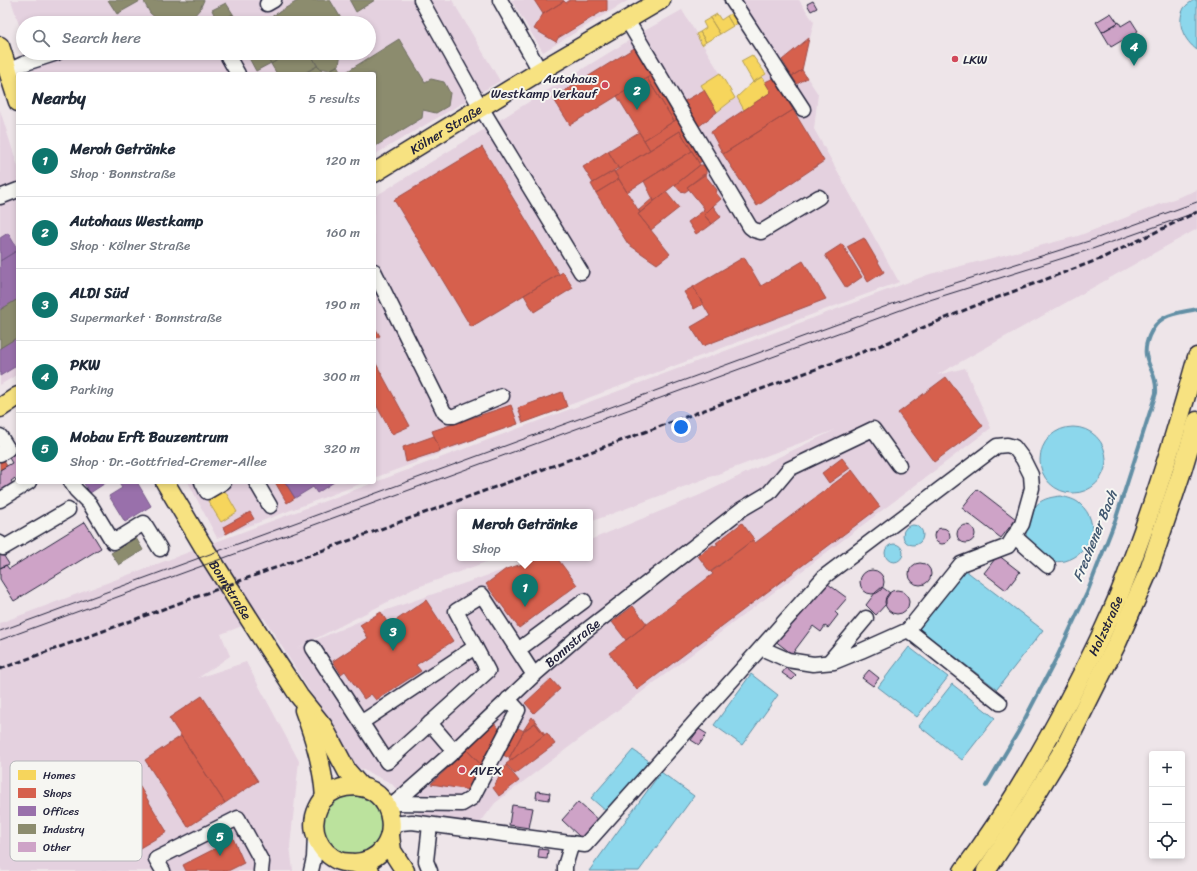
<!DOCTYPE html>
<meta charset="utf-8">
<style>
body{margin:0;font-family:Sriracha,sans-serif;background:#f2f2f3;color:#1f2937}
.controls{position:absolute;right:12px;bottom:12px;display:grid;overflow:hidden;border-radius:4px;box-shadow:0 2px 6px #0003}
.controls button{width:36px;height:36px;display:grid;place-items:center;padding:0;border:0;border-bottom:1px solid #e0e1e3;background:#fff;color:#1f2937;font:20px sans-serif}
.you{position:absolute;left:681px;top:427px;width:14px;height:14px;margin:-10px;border:3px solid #fff;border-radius:50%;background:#1a73e8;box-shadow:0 0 0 6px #1a73e833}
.badge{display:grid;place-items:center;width:26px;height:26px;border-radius:50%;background:#0f766e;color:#fff;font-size:13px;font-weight:700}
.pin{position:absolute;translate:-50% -33px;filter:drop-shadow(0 1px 2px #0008)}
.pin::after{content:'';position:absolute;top:21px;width:14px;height:12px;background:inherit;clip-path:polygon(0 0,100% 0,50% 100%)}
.popup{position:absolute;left:457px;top:509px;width:136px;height:52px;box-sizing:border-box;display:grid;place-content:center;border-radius:4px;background:#fff;filter:drop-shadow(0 1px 3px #0005);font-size:13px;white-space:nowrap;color:#747a83}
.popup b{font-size:15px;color:#1f2937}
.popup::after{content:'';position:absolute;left:50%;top:100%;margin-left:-8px;border:8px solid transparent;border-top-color:#fff}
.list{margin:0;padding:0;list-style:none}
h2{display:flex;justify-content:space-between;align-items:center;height:52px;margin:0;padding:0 16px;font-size:17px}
h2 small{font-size:13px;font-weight:400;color:#747a83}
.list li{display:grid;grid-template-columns:26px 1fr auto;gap:12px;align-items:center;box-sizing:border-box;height:72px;padding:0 16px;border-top:1px solid #e0e1e3}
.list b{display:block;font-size:15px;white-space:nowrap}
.list p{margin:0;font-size:13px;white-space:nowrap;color:#747a83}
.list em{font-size:13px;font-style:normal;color:#747a83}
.icon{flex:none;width:22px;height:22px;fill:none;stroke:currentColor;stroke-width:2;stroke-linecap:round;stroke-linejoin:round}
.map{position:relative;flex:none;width:1197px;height:871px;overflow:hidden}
.search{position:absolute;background:#fff;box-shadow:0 2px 6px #0003;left:16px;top:16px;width:360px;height:44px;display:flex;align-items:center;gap:10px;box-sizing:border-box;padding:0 14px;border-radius:22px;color:#747a83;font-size:15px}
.panel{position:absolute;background:#fff;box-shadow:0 2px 6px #0003;left:16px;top:72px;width:360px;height:412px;border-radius:4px}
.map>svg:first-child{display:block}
.built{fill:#e4d1df;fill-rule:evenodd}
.green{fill:#bbe29d;stroke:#6e826c}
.water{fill:#8cd7ec;stroke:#628fa5}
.homes{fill:#f6d55c;stroke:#b69f52}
.shops{fill:#d6604d;stroke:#a04d48}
.offices{fill:#9970ab;stroke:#755989}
.industry{fill:#8c8c6e;stroke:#6c6c5f}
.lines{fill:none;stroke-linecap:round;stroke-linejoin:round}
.stream{stroke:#628fa5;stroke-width:4}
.building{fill:#cea3c7;stroke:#22223b}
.minor-casing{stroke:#22223b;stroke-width:17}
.major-casing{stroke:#22223b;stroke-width:21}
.minor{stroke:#f6f6f2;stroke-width:14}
.major{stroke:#f7e281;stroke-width:18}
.tram{stroke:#22223b;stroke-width:1}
.rail{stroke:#22223b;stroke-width:3;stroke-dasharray:6 3;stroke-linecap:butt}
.poi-dot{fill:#d1495b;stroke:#f6f6f2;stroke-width:1.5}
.labels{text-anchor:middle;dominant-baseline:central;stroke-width:4;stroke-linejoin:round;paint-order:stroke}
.poi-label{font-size:13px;fill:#22223b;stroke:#f6f6f2;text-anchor:start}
.street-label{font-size:13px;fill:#22223b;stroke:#f6f6f2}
.water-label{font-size:14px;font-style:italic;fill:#425870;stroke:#f6f6f2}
.key{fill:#f6f6f2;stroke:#b6b6bb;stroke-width:1}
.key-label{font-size:11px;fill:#22223b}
</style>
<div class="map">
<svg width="1197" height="871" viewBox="0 0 1197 871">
<rect width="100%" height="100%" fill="#eee5e9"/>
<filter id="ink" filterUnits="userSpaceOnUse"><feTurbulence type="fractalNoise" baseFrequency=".025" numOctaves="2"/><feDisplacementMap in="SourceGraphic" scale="8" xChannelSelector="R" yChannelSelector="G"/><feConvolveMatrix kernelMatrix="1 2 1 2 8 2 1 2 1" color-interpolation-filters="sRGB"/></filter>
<g filter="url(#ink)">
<!-- built -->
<path class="built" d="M11,0H452L500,81L374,155V74H35L28,53H369V23H23V37Z
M511,0H629L543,52Z
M741,0H799L814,22L802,70L818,94L814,129L899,282L374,478V197L646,30L682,10L735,98L778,62Z
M0,110L18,167V374L0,385Z
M1197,190V229L937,375L965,368L991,428L495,803L480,823L422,817L391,783L357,767L264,618L221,634L230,656L198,678L246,662L299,761L290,846L293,871H2L0,867V623L930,274L1078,236ZM835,430L700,495L590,540V558H543L506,569L381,612L297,648L415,588L497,558H460V512H590V522Z
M188,482H365L217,538Z"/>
<!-- green -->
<path class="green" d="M322 826a30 30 0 1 1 60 0a30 30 0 1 1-60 0Z"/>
<!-- water -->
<path class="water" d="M1194,0H1197V50C1184,40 1176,24 1184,8C1186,5 1191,2 1194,0Z
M1040 460a33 33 0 1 1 66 0a33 33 0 1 1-66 0Z
M1061,496C1068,498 1075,499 1080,504C1102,523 1091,554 1065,561C1061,562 1054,562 1050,560C1047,558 1044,555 1041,552C1037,549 1030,544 1028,540C1025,534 1026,528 1028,522C1034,503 1041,498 1061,496Z
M903 535a10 10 0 1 1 20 0a10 10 0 1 1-20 0Z
M885 553a9 9 0 1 1 18 0a9 9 0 1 1-18 0Z
M965,570L1043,630L997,689L919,629Z
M909,647L948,677L917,717L878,687Z
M751,674L778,695L742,745L714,725Z
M952,684L995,718L962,760L919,726Z
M633,750L652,763L607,812L591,798Z
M661,772L694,796L639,871H589Z"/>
<!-- homes -->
<path class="homes" d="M732,13L738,23L733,26L727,16Z
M717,14L721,20L727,16L733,26L720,34L710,18Z
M710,18L720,34L706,42L700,32L706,28L703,22Z
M700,32L706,42L702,45L696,34Z
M752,55L766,74L753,82L741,61Z
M720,73L735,98L717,112L701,85Z
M762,77L771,92L744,110L737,97L753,82Z
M225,491L237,512L221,522L208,501Z"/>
<!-- shops -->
<path class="shops" d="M534,0H563L564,1L543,14Z
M570,0H607V11H603L558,38L556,42L534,29L543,14L564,1L566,3Z
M809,38L802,70L792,76L782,60Z
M636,47L653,74L570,125L553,98Z
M802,70L807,78L797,84L792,76Z
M653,74L679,118L674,121L647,78Z
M647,78L674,121L644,140L617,96Z
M774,78L793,110L723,154L711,132L771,92L765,82Z
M704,90L717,112L698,127L683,102Z
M793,110L824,161L757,206L723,154Z
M679,118L704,160L699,163L680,131L650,150L644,140Z
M680,131L692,151L627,192L614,172Z
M639,132L650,150L619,169L608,151Z
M482,147L559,274L471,327L394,200Z
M608,151L618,168L593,183L583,167Z
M692,151L700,165L654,201L644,181Z
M700,165H703L706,169V174L687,187L689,189L685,192L680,191L675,185Z
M614,171L619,179L596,193L591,184Z
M704,174L717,190L716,193L721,199L706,212L703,211L704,208L687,187Z
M619,179L640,213L638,214L670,254L657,264L628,244L596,193Z
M666,192L679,208L651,230L638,214Z
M653,198L654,201L640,213L639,210Z
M713,206L721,217L712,224L704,215Z
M709,209L704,215L712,224L704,230H702L696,234L688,222L703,211L706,212Z
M864,238L884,272L868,282L847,247Z
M842,244L862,277L846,288L825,255Z
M744,257L761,286L803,261L826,299L703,346L691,327L710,316L693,287Z
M563,272L573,288L534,312L524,295Z
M693,287L703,304L694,309L684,292Z
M374,326L380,336L374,339Z
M374,360L410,426L392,434L374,401Z
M946,377L983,426L934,462L898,413Z
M562,392L567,407L523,423L518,408Z
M511,405L518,424L440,451L432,431Z
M434,436L440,451L406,462L403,447Z
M0,454L7,466L0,470Z
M842,458L850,468L829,483L822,473Z
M852,470L880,507L637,690L609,653L713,574L711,572L753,540L755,543Z
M275,482H285L295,498L287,503Z
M250,512L254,519L226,534L223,527Z
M742,523L754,539L710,572L698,556L713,545L715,546L718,544L716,543Z
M542,558H557L577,585L519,628L486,584L506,569Z
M426,600L453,641L416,665L421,671L376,700L371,694L364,699L345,671L341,674L333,661L368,638L360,625L381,612L389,625Z
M633,606L647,624L626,640L612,622Z
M551,679L560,689L534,713L525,703Z
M202,696L258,781L225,803L169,718Z
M532,717L545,734L544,735L535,723L523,731Z
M492,721L504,734L484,768L465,748Z
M535,723L544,735L510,761L509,758L524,731Z
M516,727L524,731L509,758L501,754Z
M547,733L555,744L515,774L506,764Z
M181,736L225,803L188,827L145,760Z
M467,750L484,768L470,790L431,784Z
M506,765L519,781L499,796L493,788Z
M131,772L167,832L133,852L97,792Z
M232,836L244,863L228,871H186L183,865L222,845L220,842Z"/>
<!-- offices -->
<path class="offices" d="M8,233L18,250L0,261V238Z
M18,250V299L0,310V261Z
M18,337V365L0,376V348Z
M83,482H107L90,493Z
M118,482H137L151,506L125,522L109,496L122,488Z
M285,482H334L317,493L313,487L295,498Z"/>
<!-- industry -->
<path class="industry" d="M108,0H142L117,14Z
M144,0H204L200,9L193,17L182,23H165L158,20L150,13L145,4Z
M299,0H330L342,20L338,23H261Z
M351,0H375L356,12L350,1Z
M226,3L233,14L218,23L212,10Z
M233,14L238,23H232L229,16Z
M399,39L425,82L431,79L444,82L450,93L448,106L436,113L423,110L422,118L374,147V74H343Z
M249,53H265L271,63L256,71L249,58L251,56Z
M265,53H289L271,64Z
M289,53H314L313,58L317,66L302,74H277L271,64Z
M314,53H341L339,65L330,70L319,68L313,58Z
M338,65L343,74H334L331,69Z
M317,66L319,68L322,69L321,74H304Z
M18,299V337L0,348V310Z
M136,538L143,550L119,565L111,553Z"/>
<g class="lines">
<!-- stream -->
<path class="stream" d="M986,786L1018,732L1055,661L1087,593L1115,521L1156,393C1157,376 1149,369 1146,355C1145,349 1147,341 1149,336C1159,313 1175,314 1197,309"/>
</g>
<!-- building -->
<path class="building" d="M813,1L817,8L811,11L807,4Z
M1111,13L1118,23L1102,32L1096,22Z
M1131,20L1138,31L1111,47L1102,32L1119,22L1121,26Z
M16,451L18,453V476L11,481L15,487L0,496V470L12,463L8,456Z
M977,489L1016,519L1001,538L962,508Z
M85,522L101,548L14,601L0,579V568L6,565L9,569Z
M957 534a9 9 0 1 1 18 0a9 9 0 1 1-18 0Z
M934 536a8 8 0 1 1 16 0a8 8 0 1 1-16 0Z
M0,550L9,564L0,568Z
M998,555L1020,572L1006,590L984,573Z
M909 574a11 11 0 1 1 22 0a11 11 0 1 1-22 0Z
M860 582a12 12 0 1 1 24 0a12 12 0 1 1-24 0Z
M828,584L847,598L835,612L838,615L828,628L825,626L821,632L813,626L792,654L774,640L795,612L800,616L823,586L825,588Z
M882,587L890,593L886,599V604L876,615L866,605L875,593Z
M885 602a12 12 0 1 1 24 0a12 12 0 1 1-24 0Z
M786,668L796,676L792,680L782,673Z
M869,670L879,678L873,686L862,678Z
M699,729L707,734L699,745L691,740Z
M537,791L550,793L549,800L536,798Z
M578,802L599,821L582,839L562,820Z
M512,805L533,808L529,828L509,825Z
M539,849L548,850L547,859L538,858Z"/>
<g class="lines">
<defs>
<g id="minor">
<path d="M421,0L477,101L581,272"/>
<path d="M500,0L540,71"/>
<path d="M732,0L803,109"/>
<path d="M267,4L274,0"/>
<path d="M627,20L750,227L754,230L761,232L819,197"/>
<path d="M226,53L238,74"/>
<path d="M8,71L23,64L57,53"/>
<path d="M0,197L18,190"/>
<path d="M374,271L444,412L449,416H454L502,396"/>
<path d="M0,436L8,449L0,454"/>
<path d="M71,482L76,490L90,504L113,542L144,523L160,549"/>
<path d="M202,482L207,492L224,482"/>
<path d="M256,482L270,506"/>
<path d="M0,500L29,482"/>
<path d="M1014,536L1048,566"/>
<path d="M0,543L3,548L68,510"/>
<path d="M908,630L1000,703"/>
<path d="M313,648L387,762L488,671L456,611L482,595L534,675"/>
<path d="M518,650L584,601"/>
<path d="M829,662L866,618"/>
<path d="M362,722L475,647"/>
<path d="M430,723L454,751"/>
<path d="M395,803L462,804L472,798L518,710L508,699"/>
<path id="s1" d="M387,807L395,803L454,751L534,675L579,636L742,509L769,493L789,469L873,429L899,465"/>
<path d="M430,825L426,861L430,871"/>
<path d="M392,828L401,823L412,822L585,845L825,576L997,446L1007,445L1014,447L1023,459L1031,475L1032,488L1022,524L1008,546L961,564L908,630L861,651L834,662L813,664L788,660L761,648"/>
<path d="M163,871L156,859L238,818L262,862L261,871"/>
<path d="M311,871L314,858L315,834"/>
<path d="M565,871V866L572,843"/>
</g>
<g id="major">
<path d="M0,46L18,102"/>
<path id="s2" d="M374,173L540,71L661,0"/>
<path d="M0,408L18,396"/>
<path id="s3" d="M165,482L203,546L273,656L299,696L323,726L347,771L361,787"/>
<path d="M304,710C315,740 323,766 325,798"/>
<path d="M390,835L392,851L405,871"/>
<path d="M354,863C409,860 399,778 346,787C333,789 323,797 318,808C308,829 319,852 339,861C344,863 349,862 354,863C359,864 365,868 370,871"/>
<path id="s4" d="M963,871C1004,817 1038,759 1069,699C1093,653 1116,607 1133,558C1158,492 1178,425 1197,357"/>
<path d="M986,871L1029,806L1065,747L1118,641L1149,570L1182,471L1197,421"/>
</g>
</defs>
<!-- minor casing -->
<use href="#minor" class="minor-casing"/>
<!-- major casing -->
<use href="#major" class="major-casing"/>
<!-- minor -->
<use href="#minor" class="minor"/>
<!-- major -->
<use href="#major" class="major"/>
<!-- tram -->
<path class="tram" d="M0,631L914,296L1089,241L1197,202
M0,640L917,304L1092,249L1197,212"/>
<!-- rail -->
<path class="rail" d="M0,669L884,344L972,307L1100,259L1197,212"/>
</g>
</g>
<!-- markers -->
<g class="poi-dot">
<circle cx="955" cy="59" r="4"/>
<circle cx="605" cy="85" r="4"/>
<circle cx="462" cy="770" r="4"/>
</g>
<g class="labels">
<!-- poi labels -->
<g class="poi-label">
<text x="963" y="59">LKW</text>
<text x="597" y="78" text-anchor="end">Autohaus<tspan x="597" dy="15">Westkamp Verkauf</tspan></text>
<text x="470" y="770">AVEX</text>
</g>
<!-- street labels -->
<g class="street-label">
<text stroke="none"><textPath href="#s2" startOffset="84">Kölner Straße</textPath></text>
<text stroke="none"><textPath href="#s3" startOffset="126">Bonnstraße</textPath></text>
<text stroke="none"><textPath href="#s4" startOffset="284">Holzstraße</textPath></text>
<text stroke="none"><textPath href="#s1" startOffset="248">Bonnstraße</textPath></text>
</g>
<!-- water labels -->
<g class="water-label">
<text transform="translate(1095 536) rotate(-68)">Frechener Bach</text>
</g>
</g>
<!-- legend -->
<rect x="10" y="761" width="132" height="100" rx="6" class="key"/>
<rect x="18" y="770" width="18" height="10" fill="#f6d55c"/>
<rect x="18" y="788" width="18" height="10" fill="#d6604d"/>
<rect x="18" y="806" width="18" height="10" fill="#9970ab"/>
<rect x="18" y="824" width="18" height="10" fill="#8c8c6e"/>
<rect x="18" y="842" width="18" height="10" fill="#cea3c7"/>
<g class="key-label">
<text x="43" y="779">Homes</text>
<text x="43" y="797">Shops</text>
<text x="43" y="815">Offices</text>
<text x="43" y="833">Industry</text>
<text x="43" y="851">Other</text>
</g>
</svg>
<div class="controls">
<button>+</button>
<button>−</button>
<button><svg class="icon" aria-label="locate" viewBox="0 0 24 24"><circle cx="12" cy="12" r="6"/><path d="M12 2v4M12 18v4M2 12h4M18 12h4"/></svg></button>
</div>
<div class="you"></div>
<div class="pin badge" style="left:525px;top:607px">1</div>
<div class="popup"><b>Meroh Getränke</b>Shop</div>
<div class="pin badge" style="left:637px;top:110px">2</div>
<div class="pin badge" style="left:393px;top:651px">3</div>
<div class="pin badge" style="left:1134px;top:66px">4</div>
<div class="pin badge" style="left:220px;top:856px">5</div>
<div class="search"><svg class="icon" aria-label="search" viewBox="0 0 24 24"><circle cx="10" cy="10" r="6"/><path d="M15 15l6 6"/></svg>Search here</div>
<section class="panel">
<h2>Nearby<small>5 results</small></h2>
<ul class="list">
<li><span class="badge">1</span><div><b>Meroh Getränke</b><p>Shop · Bonnstraße</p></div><em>120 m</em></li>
<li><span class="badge">2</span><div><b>Autohaus Westkamp</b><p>Shop · Kölner Straße</p></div><em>160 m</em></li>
<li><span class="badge">3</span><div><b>ALDI Süd</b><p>Supermarket · Bonnstraße</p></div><em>190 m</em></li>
<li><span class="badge">4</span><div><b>PKW</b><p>Parking</p></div><em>300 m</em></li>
<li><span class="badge">5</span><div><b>Mobau Erft Bauzentrum</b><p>Shop · Dr.-Gottfried-Cremer-Allee</p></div><em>320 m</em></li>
</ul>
</section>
</div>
